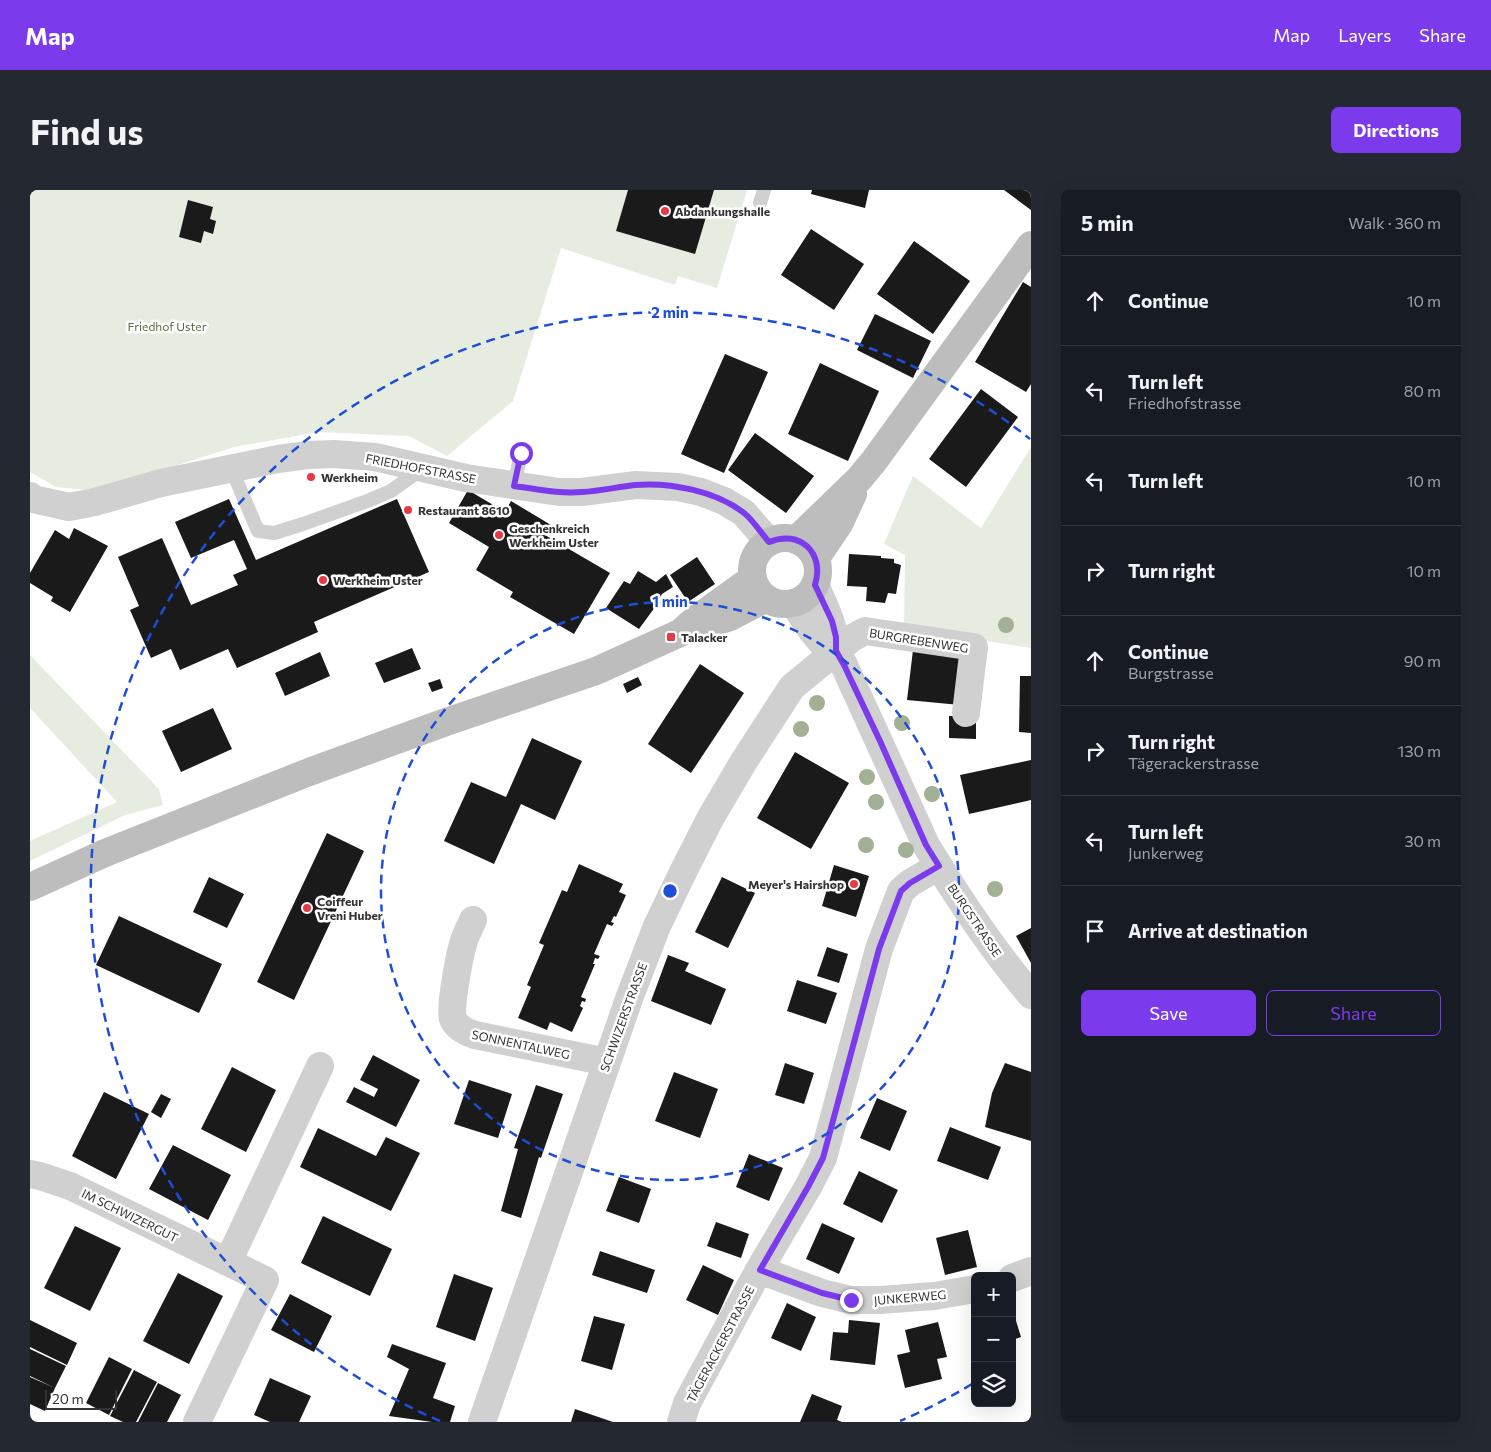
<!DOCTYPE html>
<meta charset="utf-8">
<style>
body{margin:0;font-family:Commissioner,sans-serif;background:#242831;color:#f1f3f6}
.controls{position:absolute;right:15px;bottom:15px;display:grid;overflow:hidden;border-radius:8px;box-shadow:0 5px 20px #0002}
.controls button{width:45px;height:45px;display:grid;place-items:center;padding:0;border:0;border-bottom:1px solid #363941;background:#171b24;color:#f1f3f6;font:25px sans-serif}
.scale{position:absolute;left:15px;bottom:12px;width:72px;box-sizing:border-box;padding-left:5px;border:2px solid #333;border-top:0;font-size:14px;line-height:18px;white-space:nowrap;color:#333;-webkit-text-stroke:4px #fff;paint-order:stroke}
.stop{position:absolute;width:15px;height:15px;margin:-11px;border:4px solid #7c3aed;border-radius:50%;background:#fff}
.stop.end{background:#7c3aed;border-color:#fff;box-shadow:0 1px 5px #0008}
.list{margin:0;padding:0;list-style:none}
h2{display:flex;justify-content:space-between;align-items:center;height:65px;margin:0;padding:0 20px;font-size:21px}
h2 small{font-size:16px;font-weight:400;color:#9ea1a6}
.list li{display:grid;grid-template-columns:32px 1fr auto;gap:15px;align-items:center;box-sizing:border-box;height:90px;padding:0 20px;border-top:1px solid #363941}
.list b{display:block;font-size:19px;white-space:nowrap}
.list p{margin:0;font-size:16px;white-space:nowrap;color:#9ea1a6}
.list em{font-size:16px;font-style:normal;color:#9ea1a6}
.actions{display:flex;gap:10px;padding:15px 20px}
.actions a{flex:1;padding:11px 0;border:1px solid #7c3aed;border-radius:8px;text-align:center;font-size:18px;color:#7c3aed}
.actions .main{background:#7c3aed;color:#fff}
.icon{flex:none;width:28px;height:28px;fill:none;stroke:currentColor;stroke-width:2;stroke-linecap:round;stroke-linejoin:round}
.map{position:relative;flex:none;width:1001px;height:1232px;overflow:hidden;border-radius:8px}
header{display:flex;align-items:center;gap:30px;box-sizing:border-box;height:70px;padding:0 25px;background:#7c3aed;color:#fff}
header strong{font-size:24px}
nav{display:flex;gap:28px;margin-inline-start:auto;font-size:18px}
.intro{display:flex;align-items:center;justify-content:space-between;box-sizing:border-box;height:120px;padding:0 30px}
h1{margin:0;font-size:35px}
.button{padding:12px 22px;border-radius:8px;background:#7c3aed;color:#fff;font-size:18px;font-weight:700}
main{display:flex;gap:30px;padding:0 30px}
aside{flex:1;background:#171b24;border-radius:8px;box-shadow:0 5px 20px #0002}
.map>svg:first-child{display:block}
.green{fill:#e6ecdf}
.building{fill:#1a1a1a}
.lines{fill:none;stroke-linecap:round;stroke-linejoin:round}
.service{stroke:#d0d0d0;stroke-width:14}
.minor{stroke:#d0d0d0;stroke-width:28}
.tertiary{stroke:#d0d0d0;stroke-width:28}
.secondary{stroke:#bdbdbd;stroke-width:28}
.tree{fill:#a2b095}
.route{stroke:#7c3aed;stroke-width:6}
.ring{fill:none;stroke:#1d4ed8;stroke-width:2.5;stroke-dasharray:9 6}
.poi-dot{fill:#e63946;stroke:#fff;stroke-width:2}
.labels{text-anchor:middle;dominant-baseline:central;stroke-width:5;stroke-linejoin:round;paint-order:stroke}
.poi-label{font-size:12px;font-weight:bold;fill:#333;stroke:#fff;text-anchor:start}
.park-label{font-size:12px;fill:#56703f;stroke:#fff}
.street-label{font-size:12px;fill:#333;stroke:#fff}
.centre{fill:#1d4ed8;stroke:#fff;stroke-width:2.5}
.ring-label{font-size:15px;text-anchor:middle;font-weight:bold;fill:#1d4ed8;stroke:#fff;stroke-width:5;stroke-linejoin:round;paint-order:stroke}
</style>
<header>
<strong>Map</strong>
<nav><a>Map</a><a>Layers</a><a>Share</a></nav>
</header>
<div class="intro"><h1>Find us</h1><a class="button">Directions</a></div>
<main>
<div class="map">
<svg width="1001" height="1232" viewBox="0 0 1001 1232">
<rect width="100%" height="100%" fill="#fff"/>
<!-- green -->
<path class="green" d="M0,0H717L687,98L648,86L645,95L531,58L483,211L417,266L379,246L288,242L204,257L67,301L26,297L0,282Z
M1001,257V458L874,438L875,365L854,354L883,286L951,338Z
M0,465L129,599L133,615L95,625L0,671V651L87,612L0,518Z"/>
<!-- building -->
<path class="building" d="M598,0H684L665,64L586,41Z
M782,0H839L835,18L781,4Z
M974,0H1001V20Z
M158,10L183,17L180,29L186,31L183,44L174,41L171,53L149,47Z
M781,39L834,74L804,120L751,85Z
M884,51L940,91L903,144L847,104Z
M993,92L1001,97V194L996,202L945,172Z
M845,124L901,151L883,188L827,160Z
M695,164L738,182L694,283L651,264Z
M790,173L849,201L818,271L758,244Z
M951,199L988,227L936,297L899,269Z
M725,243L784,286L756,323L698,280Z
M438,300L475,322L481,311L521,335L515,345L580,383L544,444L480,407L483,402L446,380L459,357L419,333Z
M199,309L226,370L367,309L399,382L284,432L288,442L207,478L198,459L150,480L141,459L121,468L100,420L109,416L88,367L132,348L161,415L208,395L203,385L217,379L204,350L161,368L145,332Z
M44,338L78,356L40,422L21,411L23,407L0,393V383L25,340L39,349Z
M819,364L851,366V368L864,369V373L871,375L866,404L858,403L855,413L836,411L837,397L817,396Z
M667,367L685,394L658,412L640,385Z
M608,381L626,392L636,384L643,397L632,404L627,412L628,413L609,439L576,418L594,391L600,394Z
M382,458L391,479L354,493L345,473Z
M883,460L935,466L930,515L877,510Z
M290,462L300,486L255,506L245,483Z
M670,474L714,503L661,583L618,554Z
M990,486H1001V543L989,542Z
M608,487L612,495L597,503L593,494Z
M410,489L413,498L402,502L398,493Z
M183,518L202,559L151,582L132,541Z
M919,526H946V549L919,548Z
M502,548L552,571L525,630L491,614L464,674L414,651L441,592L476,607Z
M765,562L819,593L781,659L727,628Z
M1001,570V610L939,624L930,585Z
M297,643L334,661L264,810L227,792Z
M549,674L593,694L589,702L596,705L586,727L584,726L581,732L584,733L582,736L577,734L564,764L570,766L568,769L565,768L563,774H565L551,807L556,809L555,812L552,811L550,816L553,818L542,842L520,832L517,840L488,828L501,797L497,795L514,755L509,753L532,700L537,702Z
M804,675L839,686L826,727L792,716Z
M179,687L214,704L197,738L163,722Z
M692,687L725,703L698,758L665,742Z
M89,726L192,774L169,823L66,775Z
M1001,738V773L986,746Z
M797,757L818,764L809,793L787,786Z
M638,765L659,773L655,781L696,799L681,835L621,811Z
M767,790L807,803L796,834L757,821Z
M343,865L390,890L366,937L316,912L324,897L344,907L348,899L330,890Z
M755,873L784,883L774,914L745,905Z
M975,873L1001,882V951L955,937L962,903Z
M202,877L246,900L216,962L171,939Z
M644,882L688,899L670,948L625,931Z
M439,890L482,904L468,948L424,934Z
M506,895L533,904L511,968L509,967L491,1028L471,1021L488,959L484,958Z
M74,902L119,924L86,989L42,966Z
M131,904L141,909L131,928L121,922Z
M847,908L877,921L860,961L830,948Z
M920,937L971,957L958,990L907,971Z
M288,938L346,966L356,947L390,963L361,1021L270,977Z
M143,955L201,985L178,1030L119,999Z
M719,964L753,978L739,1011L706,997Z
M829,981L868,1000L852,1033L813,1014Z
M589,987L621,999L609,1033L576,1021Z
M293,1026L362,1059L340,1106L271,1073Z
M686,1032L719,1044L711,1068L677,1056Z
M792,1033L825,1048L809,1084L776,1069Z
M45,1036L91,1058L60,1121L14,1098Z
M938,1040L947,1077L915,1085L906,1048Z
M570,1061L625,1080L617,1103L562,1085Z
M673,1075L704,1090L688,1125L656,1110Z
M148,1083L193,1106L159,1174L113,1151Z
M424,1084L463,1098L445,1151L406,1137Z
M260,1104L302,1126L284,1162L241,1140Z
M757,1113L786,1127L771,1161L741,1148Z
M982,1118L991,1147L982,1150Z
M564,1126L595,1134L582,1180L551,1171Z
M0,1130L47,1153L37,1175L0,1157Z
M819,1130L850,1133L845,1175L800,1170L803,1142L818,1143Z
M908,1132L917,1167L907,1169L912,1189L875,1198L867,1165L880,1162L875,1140Z
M362,1154L416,1173L403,1208L425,1216L420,1232H402L359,1226L379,1179L357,1167Z
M0,1159L36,1176L25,1198L0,1186Z
M79,1167L102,1179L79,1225L56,1213Z
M104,1180L127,1192L106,1232H93L80,1226Z
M0,1187L25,1198L15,1221L0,1214Z
M240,1188L281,1206L269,1232H240L224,1225Z
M128,1193L151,1205L137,1232H108Z
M782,1204L812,1216L807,1230L812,1232H770Z
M545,1219L583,1232H541Z"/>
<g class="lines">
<!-- service -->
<path class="service" d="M730,13L734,0
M201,278L228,341L244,343L273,334L340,310L361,301L393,278
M484,296L491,263"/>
<!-- minor -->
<path class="minor" d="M0,306L3,309L39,317L65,312L131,293L248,269L278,265L304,264L345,267L436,288L529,302H552L606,295L648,297L671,302L694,311L714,323L739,352
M443,730C440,737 436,744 434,751C430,763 419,819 423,829C427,838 436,842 445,845L577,872
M0,984L10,986L40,996L235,1090L167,1232
M198,1072L290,876
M729,1080L792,1103L821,1110H850L904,1106L945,1099
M982,1088L1001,1081
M452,1232L600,806L627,736L654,680L681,627L714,571L762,497L822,448L835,441L944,457L936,523
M651,1232L657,1213L729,1080L778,997L793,968L849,759L871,701L880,693L909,676"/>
<!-- tertiary -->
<path class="tertiary" d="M785,395C795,417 805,436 806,461
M763,413L782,441L792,453L806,461L814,475L896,655C928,708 961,758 1001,805"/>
<!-- secondary -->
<path class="secondary" d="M722 381a33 33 0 1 1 66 0a33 33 0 1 1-66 0Z
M766,350L829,289L844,271L1001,55
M786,368L809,334L823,304
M668,438L700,427L736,408
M0,697L75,663L279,582L416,532L566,481L650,443L666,429L723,388"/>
</g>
<!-- trees -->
<g class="tree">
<circle cx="976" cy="435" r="8"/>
<circle cx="787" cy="513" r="8"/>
<circle cx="872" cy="533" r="8"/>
<circle cx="771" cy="539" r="8"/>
<circle cx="837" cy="587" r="8"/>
<circle cx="902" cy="604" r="8"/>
<circle cx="846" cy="612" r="8"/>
<circle cx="836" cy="655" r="8"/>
<circle cx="876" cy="660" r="8"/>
<circle cx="965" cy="699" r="8"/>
</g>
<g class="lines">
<!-- route -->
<path class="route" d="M491,263L484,296C507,299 529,304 552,302C570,301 587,297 605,295C640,292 686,301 714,323C723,330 731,343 739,352C770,339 795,363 785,395L802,431L806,447V461L814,475L850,551L896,655L909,676L880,693L871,701L849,759L793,968L778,997L730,1080L792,1103L821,1110"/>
</g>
<!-- distance rings -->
<g class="ring">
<circle cx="640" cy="701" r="289"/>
<path d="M942 1194A578 578 0 0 1 870 1231M410 1231A578 578 0 1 1 1000 249"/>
</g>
<!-- markers -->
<g class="poi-dot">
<circle cx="635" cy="21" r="5"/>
<circle cx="281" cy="287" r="5"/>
<circle cx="378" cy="320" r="5"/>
<circle cx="469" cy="345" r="5"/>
<circle cx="293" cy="390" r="5"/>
<rect x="636" y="442" width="10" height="10" rx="2.5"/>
<circle cx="824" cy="694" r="5"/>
<circle cx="277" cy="718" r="5"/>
</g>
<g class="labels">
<!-- poi labels -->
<g class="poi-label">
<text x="645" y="21">Abdankungshalle</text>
<text x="291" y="287">Werkheim</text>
<text x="388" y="320">Restaurant 8610</text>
<text x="479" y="338">Geschenkreich<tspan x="479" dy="14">Werkheim Uster</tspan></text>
<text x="303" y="390">Werkheim Uster</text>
<text x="651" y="447">Talacker</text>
<text x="814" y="694" text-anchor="end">Meyer's Hairshop</text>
<text x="287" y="711">Coiffeur<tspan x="287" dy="14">Vreni Huber</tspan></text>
</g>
<!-- park labels -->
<g class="park-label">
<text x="137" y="136">Friedhof Uster</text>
</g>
<!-- street labels -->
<g class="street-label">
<text transform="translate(391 278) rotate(11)">FRIEDHOFSTRASSE</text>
<text transform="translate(889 450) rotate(9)">BURGREBENWEG</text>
<text transform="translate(945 730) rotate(56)">BURGSTRASSE</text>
<text transform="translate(593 827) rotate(-70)">SCHWIZERSTRASSE</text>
<text transform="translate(491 854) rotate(12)">SONNENTALWEG</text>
<text transform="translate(100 1025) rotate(26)">IM SCHWIZERGUT</text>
<text transform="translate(880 1107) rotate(-5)">JUNKERWEG</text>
<text transform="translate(690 1154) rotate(-62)">TÄGERACKERSTRASSE</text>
</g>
</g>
<circle cx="640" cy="701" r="8" class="centre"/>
<g class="ring-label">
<text x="640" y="128">2 min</text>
<text x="640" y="417">1 min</text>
</g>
</svg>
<div class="controls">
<button>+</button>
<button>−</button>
<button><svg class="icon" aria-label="layers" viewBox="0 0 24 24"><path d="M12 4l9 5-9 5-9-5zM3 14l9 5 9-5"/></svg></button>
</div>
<div class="scale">20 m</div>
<div class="stop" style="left:491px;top:263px"></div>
<div class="stop end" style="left:821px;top:1110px"></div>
</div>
<aside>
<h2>5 min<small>Walk · 360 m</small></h2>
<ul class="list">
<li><svg class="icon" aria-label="ahead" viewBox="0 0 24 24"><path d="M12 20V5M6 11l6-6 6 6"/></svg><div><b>Continue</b></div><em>10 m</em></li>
<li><svg class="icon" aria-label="left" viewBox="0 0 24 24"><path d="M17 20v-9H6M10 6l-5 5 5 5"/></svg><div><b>Turn left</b><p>Friedhofstrasse</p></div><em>80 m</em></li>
<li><svg class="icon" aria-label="left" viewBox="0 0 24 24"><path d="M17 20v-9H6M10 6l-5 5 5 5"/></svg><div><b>Turn left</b></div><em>10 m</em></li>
<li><svg class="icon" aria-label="right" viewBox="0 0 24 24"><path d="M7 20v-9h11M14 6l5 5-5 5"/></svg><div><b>Turn right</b></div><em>10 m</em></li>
<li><svg class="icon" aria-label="ahead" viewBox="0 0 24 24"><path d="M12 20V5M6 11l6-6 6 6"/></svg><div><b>Continue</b><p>Burgstrasse</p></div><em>90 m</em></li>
<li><svg class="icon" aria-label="right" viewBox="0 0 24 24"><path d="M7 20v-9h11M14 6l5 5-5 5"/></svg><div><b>Turn right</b><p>Tägerackerstrasse</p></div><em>130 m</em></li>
<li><svg class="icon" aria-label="left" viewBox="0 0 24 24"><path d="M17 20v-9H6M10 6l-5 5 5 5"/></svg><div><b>Turn left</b><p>Junkerweg</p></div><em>30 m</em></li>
<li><svg class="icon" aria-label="arrive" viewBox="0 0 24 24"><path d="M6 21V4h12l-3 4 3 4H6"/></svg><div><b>Arrive at destination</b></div></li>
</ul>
<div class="actions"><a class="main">Save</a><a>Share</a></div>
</aside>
</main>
